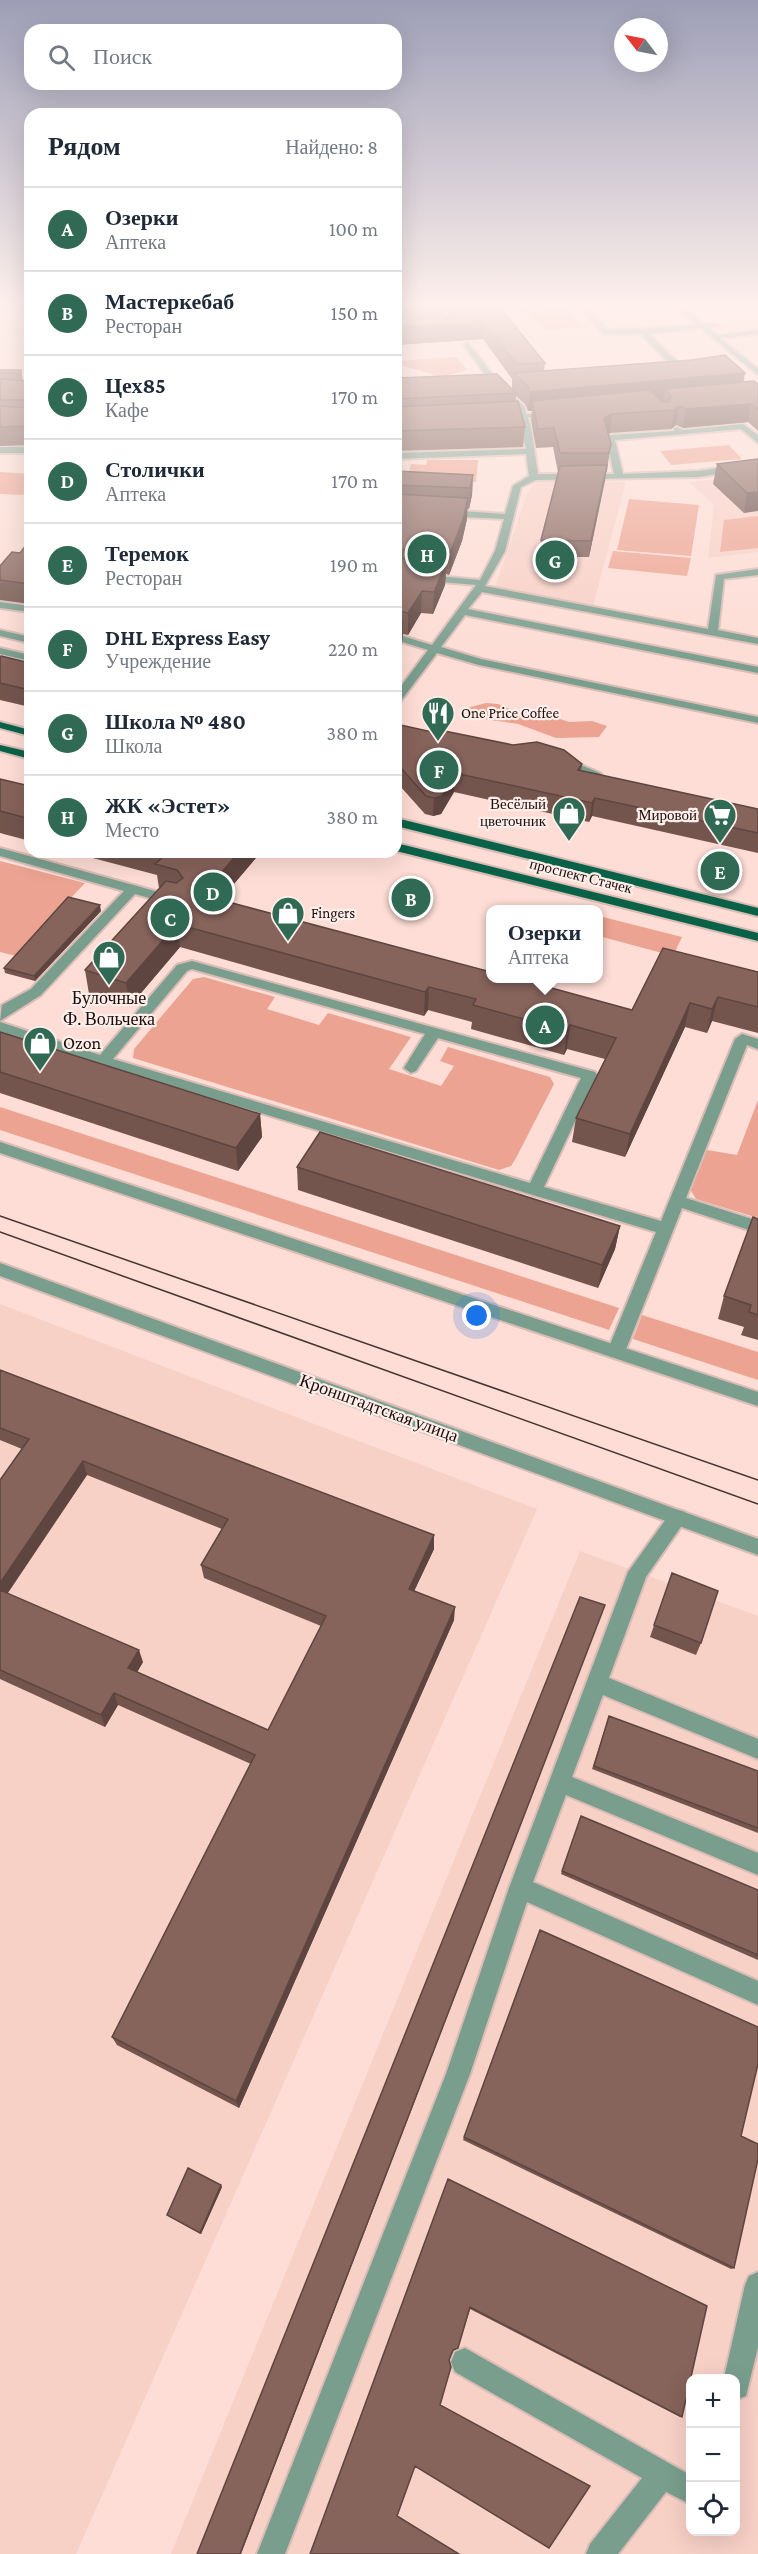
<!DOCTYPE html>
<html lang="ru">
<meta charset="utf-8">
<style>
body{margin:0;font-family:"Crimson Pro",serif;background:#f2f2f3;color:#1f2937}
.controls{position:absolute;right:18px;bottom:18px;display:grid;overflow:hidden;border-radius:12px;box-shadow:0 6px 24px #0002}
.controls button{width:54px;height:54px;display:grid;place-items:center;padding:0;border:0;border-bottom:2px solid #e0e1e3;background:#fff;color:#1f2937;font:30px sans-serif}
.compass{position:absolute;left:614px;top:18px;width:54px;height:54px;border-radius:50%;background:#fff;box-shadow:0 6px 24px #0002;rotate:302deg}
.you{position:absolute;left:477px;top:1316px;width:21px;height:21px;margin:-15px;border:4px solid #fff;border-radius:50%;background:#1a73e8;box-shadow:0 0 0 9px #1a73e833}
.badge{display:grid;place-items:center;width:39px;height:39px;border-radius:50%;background:#306a54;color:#fff;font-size:20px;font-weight:700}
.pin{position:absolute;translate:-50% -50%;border:3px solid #fff;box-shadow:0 2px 6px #0006}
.popup{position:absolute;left:486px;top:905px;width:117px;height:78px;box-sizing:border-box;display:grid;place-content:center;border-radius:12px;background:#fff;filter:drop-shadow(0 2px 4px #0005);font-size:20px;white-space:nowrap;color:#747a83}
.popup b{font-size:22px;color:#1f2937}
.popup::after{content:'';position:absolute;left:50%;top:100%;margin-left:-12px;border:12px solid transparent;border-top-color:#fff}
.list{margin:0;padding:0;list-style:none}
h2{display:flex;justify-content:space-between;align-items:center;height:78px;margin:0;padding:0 24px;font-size:26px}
h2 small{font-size:20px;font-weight:400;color:#747a83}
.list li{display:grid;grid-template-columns:39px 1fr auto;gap:18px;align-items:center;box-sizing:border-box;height:84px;padding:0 24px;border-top:2px solid #e0e1e3}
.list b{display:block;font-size:22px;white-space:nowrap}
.list p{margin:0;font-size:20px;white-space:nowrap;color:#747a83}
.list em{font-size:20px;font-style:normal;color:#747a83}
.icon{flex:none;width:33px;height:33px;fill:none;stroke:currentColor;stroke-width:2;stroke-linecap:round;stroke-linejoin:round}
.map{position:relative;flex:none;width:758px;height:2554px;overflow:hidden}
.search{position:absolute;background:#fff;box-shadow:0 6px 24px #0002;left:24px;top:24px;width:378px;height:66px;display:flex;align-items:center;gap:15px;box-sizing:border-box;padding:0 21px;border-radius:18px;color:#747a83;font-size:22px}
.panel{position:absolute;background:#fff;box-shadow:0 6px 24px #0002;left:24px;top:108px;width:378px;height:750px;border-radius:18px}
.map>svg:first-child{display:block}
.built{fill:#f7d0c6;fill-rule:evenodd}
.green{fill:#eca391}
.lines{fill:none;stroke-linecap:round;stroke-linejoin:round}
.service-casing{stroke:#d9bcb5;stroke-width:4}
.minor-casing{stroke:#d9bcb5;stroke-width:4}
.primary-casing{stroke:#d9bcb5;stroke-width:4}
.service{fill:#799e8e;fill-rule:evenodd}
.minor{fill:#799e8e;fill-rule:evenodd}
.primary{fill:#096248;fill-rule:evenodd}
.tram{stroke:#45342f;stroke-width:1.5}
.wall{fill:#73554e;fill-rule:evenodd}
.shaded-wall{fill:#5e4540}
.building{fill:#86635b;stroke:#5e4540;stroke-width:1.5}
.labels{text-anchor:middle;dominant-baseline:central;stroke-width:4.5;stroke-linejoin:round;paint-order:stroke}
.far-poi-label{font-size:15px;fill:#1b0e0a;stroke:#feeeea;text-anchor:start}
.far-street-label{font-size:15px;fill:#1b0e0a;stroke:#feeeea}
.poi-label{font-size:18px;fill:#1b0e0a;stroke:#feeeea}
.street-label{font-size:18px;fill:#1b0e0a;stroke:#feeeea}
</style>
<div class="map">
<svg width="758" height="2554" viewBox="0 0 758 2554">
<rect width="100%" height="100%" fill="#fdddd5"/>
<!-- built -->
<path class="built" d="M10,306H30V334L14,335Z
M758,475V552L708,558L714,505L689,482Z
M538,481L626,482L593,606L495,587L529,489Z
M0,1304L537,1509L76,2554H0Z
M580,1551L758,1616V2554H171ZM690,2378H736V2532H690Z"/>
<!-- green -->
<path class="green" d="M563,307L583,327L546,330L526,310Z
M457,357L467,370L443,377L396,364V361Z
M729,445L742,459L671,465L660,451Z
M427,460H478L476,482L407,479L411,464L426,465Z
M0,472L30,474V486L23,495L0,494Z
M629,499L699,505L691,556L617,550Z
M758,516V548L720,552L724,520Z
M613,551L691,558L687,576L608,568Z
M486,703L498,704L524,715L542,713L569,722L592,721L607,726L599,737L556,738L518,724L469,717L467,708Z
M0,861L85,883L16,956L0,952Z
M599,916L682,937L673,956L599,936Z
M204,977L275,997L267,1009L319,1025L328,1013L411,1037L389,1069L441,1086L454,1066L440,1061L448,1047L550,1077L554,1084L516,1158L511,1166L499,1170L133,1058L134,1049L193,979Z
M758,1100V1218L696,1199L690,1189L707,1150L737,1155Z
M0,1107L619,1308L609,1330L0,1130Z
M642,1315L758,1352V1380L633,1339Z"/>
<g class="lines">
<defs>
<path id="service" d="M528,306H556L524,311L520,309Z
M578,306H585L608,330L716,324L720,326L649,334L690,374L681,376L641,334H603Z
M758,330V334L714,339L710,337Z
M468,343L502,386L524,406L531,427L538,474H614L606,438L610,435L674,431L673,429L677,427L683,430L743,424L758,435V443L741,429L615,440L623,474L698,471L758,462V468L698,477L536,480L521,487L505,551L485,586L708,629L716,575L758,569V575L724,579L718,630L758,638V644L482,592L468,609L758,667V673L465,615L441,647L481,659L758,717V723L479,665L437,653L400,702L396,703V693L428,650L396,640V634L432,645L476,585L396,578V572L480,580L495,551L504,519L445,516L440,513L445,510L505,514L513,486L529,476L526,454L396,459V453L526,449L516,407L496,390L464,345Z
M0,447H30V453H0Z
M0,602L30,606V612L0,608Z
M0,630L30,637V643L0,636Z
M0,648L30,655V661L0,654Z
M562,757L600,773L611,787L601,789L592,777L558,762L556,760Z
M0,848L180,898L181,901L175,905L135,894L41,995L0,1021L2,1005L31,989L124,891L0,856Z
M192,961L595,1072L597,1075L544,1187L661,1221L735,1039L742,1034L758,1039V1049L747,1045L686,1198L758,1221V1233L682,1208L625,1352L622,1357H610L607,1352L656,1232L98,1064L0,1032V1022L100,1055L177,965ZM192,969L425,1034L404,1068L411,1073L416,1071L438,1038L581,1078L530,1183L113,1059L187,971Z
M678,1510L685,1512L687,1518L646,1577L609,1678L758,1739V1759L603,1695L572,1777L758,1853V1875L566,1795L533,1882L758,1981V2005L527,1902L470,2074L285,2554H257L446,2074L509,1888L628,1572L671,1512Z
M758,2272V2347L746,2396L736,2400V2378H724L745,2285L749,2276Z
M465,2348L690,2475V2504L666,2492L618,2554H586L590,2544L642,2478L455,2372L451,2362L455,2352Z"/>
<path id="minor" d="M674,306H682L758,369V375Z
M554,411L557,415L499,420L495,418Z
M0,1142L758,1392V1406L0,1153Z
M0,1263L758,1539V1555L0,1276Z"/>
<path id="primary" d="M0,722L30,730V736L0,728Z
M0,745L30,752V759L0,751Z
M396,818L758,908V916L396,826Z
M396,843L758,933V941L396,851Z"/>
</defs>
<!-- service casing -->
<use href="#service" class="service-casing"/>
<!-- minor casing -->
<use href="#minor" class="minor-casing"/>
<!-- primary casing -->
<use href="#primary" class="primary-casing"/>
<!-- service -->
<use href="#service" class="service"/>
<!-- minor -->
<use href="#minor" class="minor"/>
<!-- primary -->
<use href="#primary" class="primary"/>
<!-- tram -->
<path class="tram" d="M0,1216L758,1480
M0,1232L758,1504"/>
</g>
<!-- wall -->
<path class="wall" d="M396,306H499L545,363L544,371L743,382L758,384V431L748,422L683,428L676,425L671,429L610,433L608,434L611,444L608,464L607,472H606L589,557H539L541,540L558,472L553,447L536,448L531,420L532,411H528L525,404L516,396V402L525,427L523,447L396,451V378L512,389V379L483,339L396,345ZM445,309L449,315H445Z
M0,370H21L23,381H30V445L0,446Z
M758,459L744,513L713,484L717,464Z
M396,471L473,475L472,495L469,509H467V519L462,541L449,575L446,574L445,585L433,614L421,613L408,635L403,634L402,644L396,655Z
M30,540V604L0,600V566L20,553Z
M0,657L30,663V707L0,700Z
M396,724L430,732V728L582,764L581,771L758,809V853L592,816L589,822L454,792L441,814L433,816L425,814L400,786L396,791Z
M0,779L30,786V841L0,833Z
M70,852H261L220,900L632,1010L758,972V1033L712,1021L707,1033L685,1027L625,1157L572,1142L576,1118L605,1059L567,1049L564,1055L471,1029L472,1022L428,1010L424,1016L180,947L130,1006L89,994L85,970L160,888H159L157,875Z
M101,911L35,981L5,973L4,968Z
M0,1032L260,1114L262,1137L238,1171L0,1093Z
M297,1167L620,1226L615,1249L598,1288L298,1190Z
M758,1219V1340L741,1335L744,1327L718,1319L724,1296Z
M0,1370L434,1535V1549L414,1591L454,1620L239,2108L117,2045L112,2037L251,1764L118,1705L105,1727L0,1679V1480L22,1449L0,1440ZM87,1475L222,1529L201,1565L204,1578L321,1626L268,1730L137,1672L143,1662L8,1593Z
M672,1573L701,1643L696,1655L650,1637Z
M609,1716L758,1771V1833L592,1769Z
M581,1816L758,1890V1960L561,1874Z
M540,1930L741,2136L734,2268L731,2269L463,2140Z
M448,2179L682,2417H680L470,2309L458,2348L453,2351L449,2360L415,2466L310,2554Z
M222,2187L201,2234L168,2216L167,2215Z"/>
<!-- shaded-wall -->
<path class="shaded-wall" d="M483,322V339L396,345V328Z
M745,373L742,391L671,396L665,389L664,399L534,411L532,401V411H528L530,392Z
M751,404L748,422L683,428L686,409Z
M679,406L676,425L671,429L674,410Z
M612,414L610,433L602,437L604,418Z
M607,465L605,481L589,557L591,541Z
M473,475L472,495L469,509L470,488Z
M758,492V511L744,513L747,493Z
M468,498L467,519L462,541L449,575L450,553Z
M446,563L445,585L433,614L434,592Z
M422,591L421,613L408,635V613Z
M403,622L402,644L396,655V633Z
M400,767V786L396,791V773Z
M455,773L454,792L441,814L433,816L434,798Z
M595,798L592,816L589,822L592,803Z
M239,852H261L205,918L202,895Z
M100,905L101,911L35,981L34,976Z
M177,924L180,947L130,1006L126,983Z
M429,987L428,1010L424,1016L425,992Z
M718,997L712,1021L707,1033L712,1009Z
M690,1003L685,1027L625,1157L630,1134Z
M570,1025L567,1049L564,1055L567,1031Z
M260,1114L262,1137L238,1171L236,1148Z
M620,1226L615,1249L598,1288L602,1265Z
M83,1461L87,1475L2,1601L0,1596V1583Z
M434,1535V1549L409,1602V1589Z
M605,1605L241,2554H240Z
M455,1607L454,1620L239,2108L236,2101Z
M139,1650L143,1662L132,1681L128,1668Z
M114,1693L118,1705L105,1727L101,1715Z
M221,2185L222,2187L201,2234L200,2233Z"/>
<!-- building -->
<path class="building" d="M27,306H30V332Z
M396,306H444L445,308L396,311Z
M455,306H499L545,363L516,364L483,322L396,328V318V319L460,314Z
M725,355L745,373L530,392L527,385L513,373L692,360Z
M0,370H21V373H0Z
M497,374L516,393L396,399V378Z
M0,379L30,381V429L27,426L0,427V406L27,408L29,400H0Z
M754,381L758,384V410L751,404L686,409L679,406L674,410L612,414L604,418L611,444L609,453H560L554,428L538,429L532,401L650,390L661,401L669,402L671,396L665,389Z
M518,401L525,427L396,431V407Z
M758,459V492L747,493L717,464Z
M607,465L591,541L541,540L560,466Z
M396,471L473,475L470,488L396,485Z
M396,494L468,498L463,520L450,553L396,549Z
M30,540V583L29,584L0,580V566L12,552L20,553Z
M396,558L446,563L434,592L422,591L408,613L396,610Z
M396,620L403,622L396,633Z
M1,656L30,663V690L0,683V657Z
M396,724L432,732L430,728L513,745L537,742L564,750L582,764L578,770L758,809V833L595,798L592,803L455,773L442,796L434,798L426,796L400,767L396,773Z
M0,779L30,786V819L0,811Z
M154,852H239L202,895L491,972V978H515L632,1010L663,948L758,972V1007L718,997L712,1009L690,1003L630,1134L576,1118L616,1038L570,1025L567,1031L473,1005L476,999L429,987L425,992L177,924L126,983L85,970L166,881L176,883L183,878L177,870L155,864L165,855Z
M68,897L100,905L34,976L4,968Z
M0,1032L260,1114L236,1148L0,1072Z
M320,1132L620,1226L602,1265L297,1167Z
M753,1217L758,1219V1315L749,1312L751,1305L724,1296Z
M0,1370L434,1535L409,1589L455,1607L236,2101L112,2037L255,1755L114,1693L101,1715L0,1670V1590L139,1650L128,1668L268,1730L326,1616L201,1565L228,1519L83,1461L0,1583V1480L29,1439L0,1428Z
M672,1573L718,1591L701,1643L654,1625Z
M580,1597L605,1605L240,2554H197Z
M609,1716L758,1771V1828L594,1766Z
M581,1816L758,1890V1955L562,1871Z
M540,1930L758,2027V2064L741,2136L758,2144V2159L734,2268L464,2137Z
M188,2168L221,2185L200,2233L167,2215Z
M448,2179L707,2306L682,2417L470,2307L458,2348L453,2350L449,2360L451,2367L440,2405L590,2486L549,2548L415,2466L397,2516L459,2554H310Z"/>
<!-- sky -->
<linearGradient id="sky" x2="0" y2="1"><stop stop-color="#9d9eb6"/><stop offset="0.46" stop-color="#fef0ec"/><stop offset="1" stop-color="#fef0ec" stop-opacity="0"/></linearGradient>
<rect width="758" height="664" fill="url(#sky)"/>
<!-- icons -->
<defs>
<symbol id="restaurant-pin" viewBox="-11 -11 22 30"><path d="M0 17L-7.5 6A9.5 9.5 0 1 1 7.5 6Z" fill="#306a54" stroke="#feeeea"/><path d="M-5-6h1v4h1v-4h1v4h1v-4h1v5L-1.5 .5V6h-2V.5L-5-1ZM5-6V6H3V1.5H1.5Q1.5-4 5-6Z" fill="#fff"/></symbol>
<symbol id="shop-pin" viewBox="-11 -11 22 30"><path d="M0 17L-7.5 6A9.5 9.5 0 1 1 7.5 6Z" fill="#306a54" stroke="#feeeea"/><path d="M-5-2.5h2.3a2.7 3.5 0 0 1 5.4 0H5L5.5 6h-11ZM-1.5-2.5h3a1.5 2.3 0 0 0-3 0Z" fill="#fff"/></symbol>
<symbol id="supermarket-pin" viewBox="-11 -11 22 30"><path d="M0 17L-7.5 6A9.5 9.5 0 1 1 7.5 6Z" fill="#306a54" stroke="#feeeea"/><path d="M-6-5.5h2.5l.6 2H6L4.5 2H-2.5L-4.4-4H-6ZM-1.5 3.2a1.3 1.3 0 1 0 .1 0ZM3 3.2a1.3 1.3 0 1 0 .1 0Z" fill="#fff"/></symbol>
</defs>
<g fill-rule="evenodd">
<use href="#restaurant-pin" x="419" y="694" width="38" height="52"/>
<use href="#shop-pin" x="550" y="794" width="38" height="52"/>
<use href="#supermarket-pin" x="701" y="796" width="38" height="52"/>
<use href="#shop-pin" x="269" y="894" width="38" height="52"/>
<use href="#shop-pin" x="90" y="938" width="38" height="52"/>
<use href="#shop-pin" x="21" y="1024" width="38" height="52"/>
</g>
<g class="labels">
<!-- far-poi labels -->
<g class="far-poi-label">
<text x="461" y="713">One Price Coffee</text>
<text x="546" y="804" text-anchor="end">Весёлый<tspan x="546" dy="17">цветочник</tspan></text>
<text x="697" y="815" text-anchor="end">Мировой</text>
<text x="311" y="913">Fingers</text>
</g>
<!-- far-street labels -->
<g class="far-street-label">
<text transform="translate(581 876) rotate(14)">проспект Стачек</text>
</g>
<!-- poi labels -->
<g class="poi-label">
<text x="109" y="998">Булочные<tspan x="109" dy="21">Ф. Вольчека</tspan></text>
<text x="63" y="1043" text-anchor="start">Ozon</text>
</g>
<!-- street labels -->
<g class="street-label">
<text transform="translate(379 1408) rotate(20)">Кронштадтская улица</text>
</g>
</g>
</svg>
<div class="controls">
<button>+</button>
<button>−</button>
<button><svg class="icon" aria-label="locate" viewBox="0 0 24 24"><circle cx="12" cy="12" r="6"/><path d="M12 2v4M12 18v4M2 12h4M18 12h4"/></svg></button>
</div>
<svg class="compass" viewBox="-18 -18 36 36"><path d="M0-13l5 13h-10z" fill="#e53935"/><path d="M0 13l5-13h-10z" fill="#747a83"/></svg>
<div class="you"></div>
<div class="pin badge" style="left:545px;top:1025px">A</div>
<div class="popup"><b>Озерки</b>Аптека</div>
<div class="pin badge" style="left:411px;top:898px">B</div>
<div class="pin badge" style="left:170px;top:918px">C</div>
<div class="pin badge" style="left:213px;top:892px">D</div>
<div class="pin badge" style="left:720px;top:871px">E</div>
<div class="pin badge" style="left:439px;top:770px">F</div>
<div class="pin badge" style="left:555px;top:560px">G</div>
<div class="pin badge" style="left:427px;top:554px">H</div>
<div class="search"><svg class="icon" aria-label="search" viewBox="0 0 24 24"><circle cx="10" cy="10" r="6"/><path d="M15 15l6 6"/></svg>Поиск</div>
<section class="panel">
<h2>Рядом<small>Найдено: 8</small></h2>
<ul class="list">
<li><span class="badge">A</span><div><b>Озерки</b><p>Аптека</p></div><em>100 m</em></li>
<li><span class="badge">B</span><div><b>Мастеркебаб</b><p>Ресторан</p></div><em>150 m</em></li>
<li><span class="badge">C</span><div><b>Цех85</b><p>Кафе</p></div><em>170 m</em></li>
<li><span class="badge">D</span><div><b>Столички</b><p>Аптека</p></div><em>170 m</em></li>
<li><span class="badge">E</span><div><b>Теремок</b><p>Ресторан</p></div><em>190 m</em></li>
<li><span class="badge">F</span><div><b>DHL Express Easy</b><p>Учреждение</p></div><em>220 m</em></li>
<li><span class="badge">G</span><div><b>Школа № 480</b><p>Школа</p></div><em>380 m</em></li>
<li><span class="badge">H</span><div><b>ЖК «Эстет»</b><p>Место</p></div><em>380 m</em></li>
</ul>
</section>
</div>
